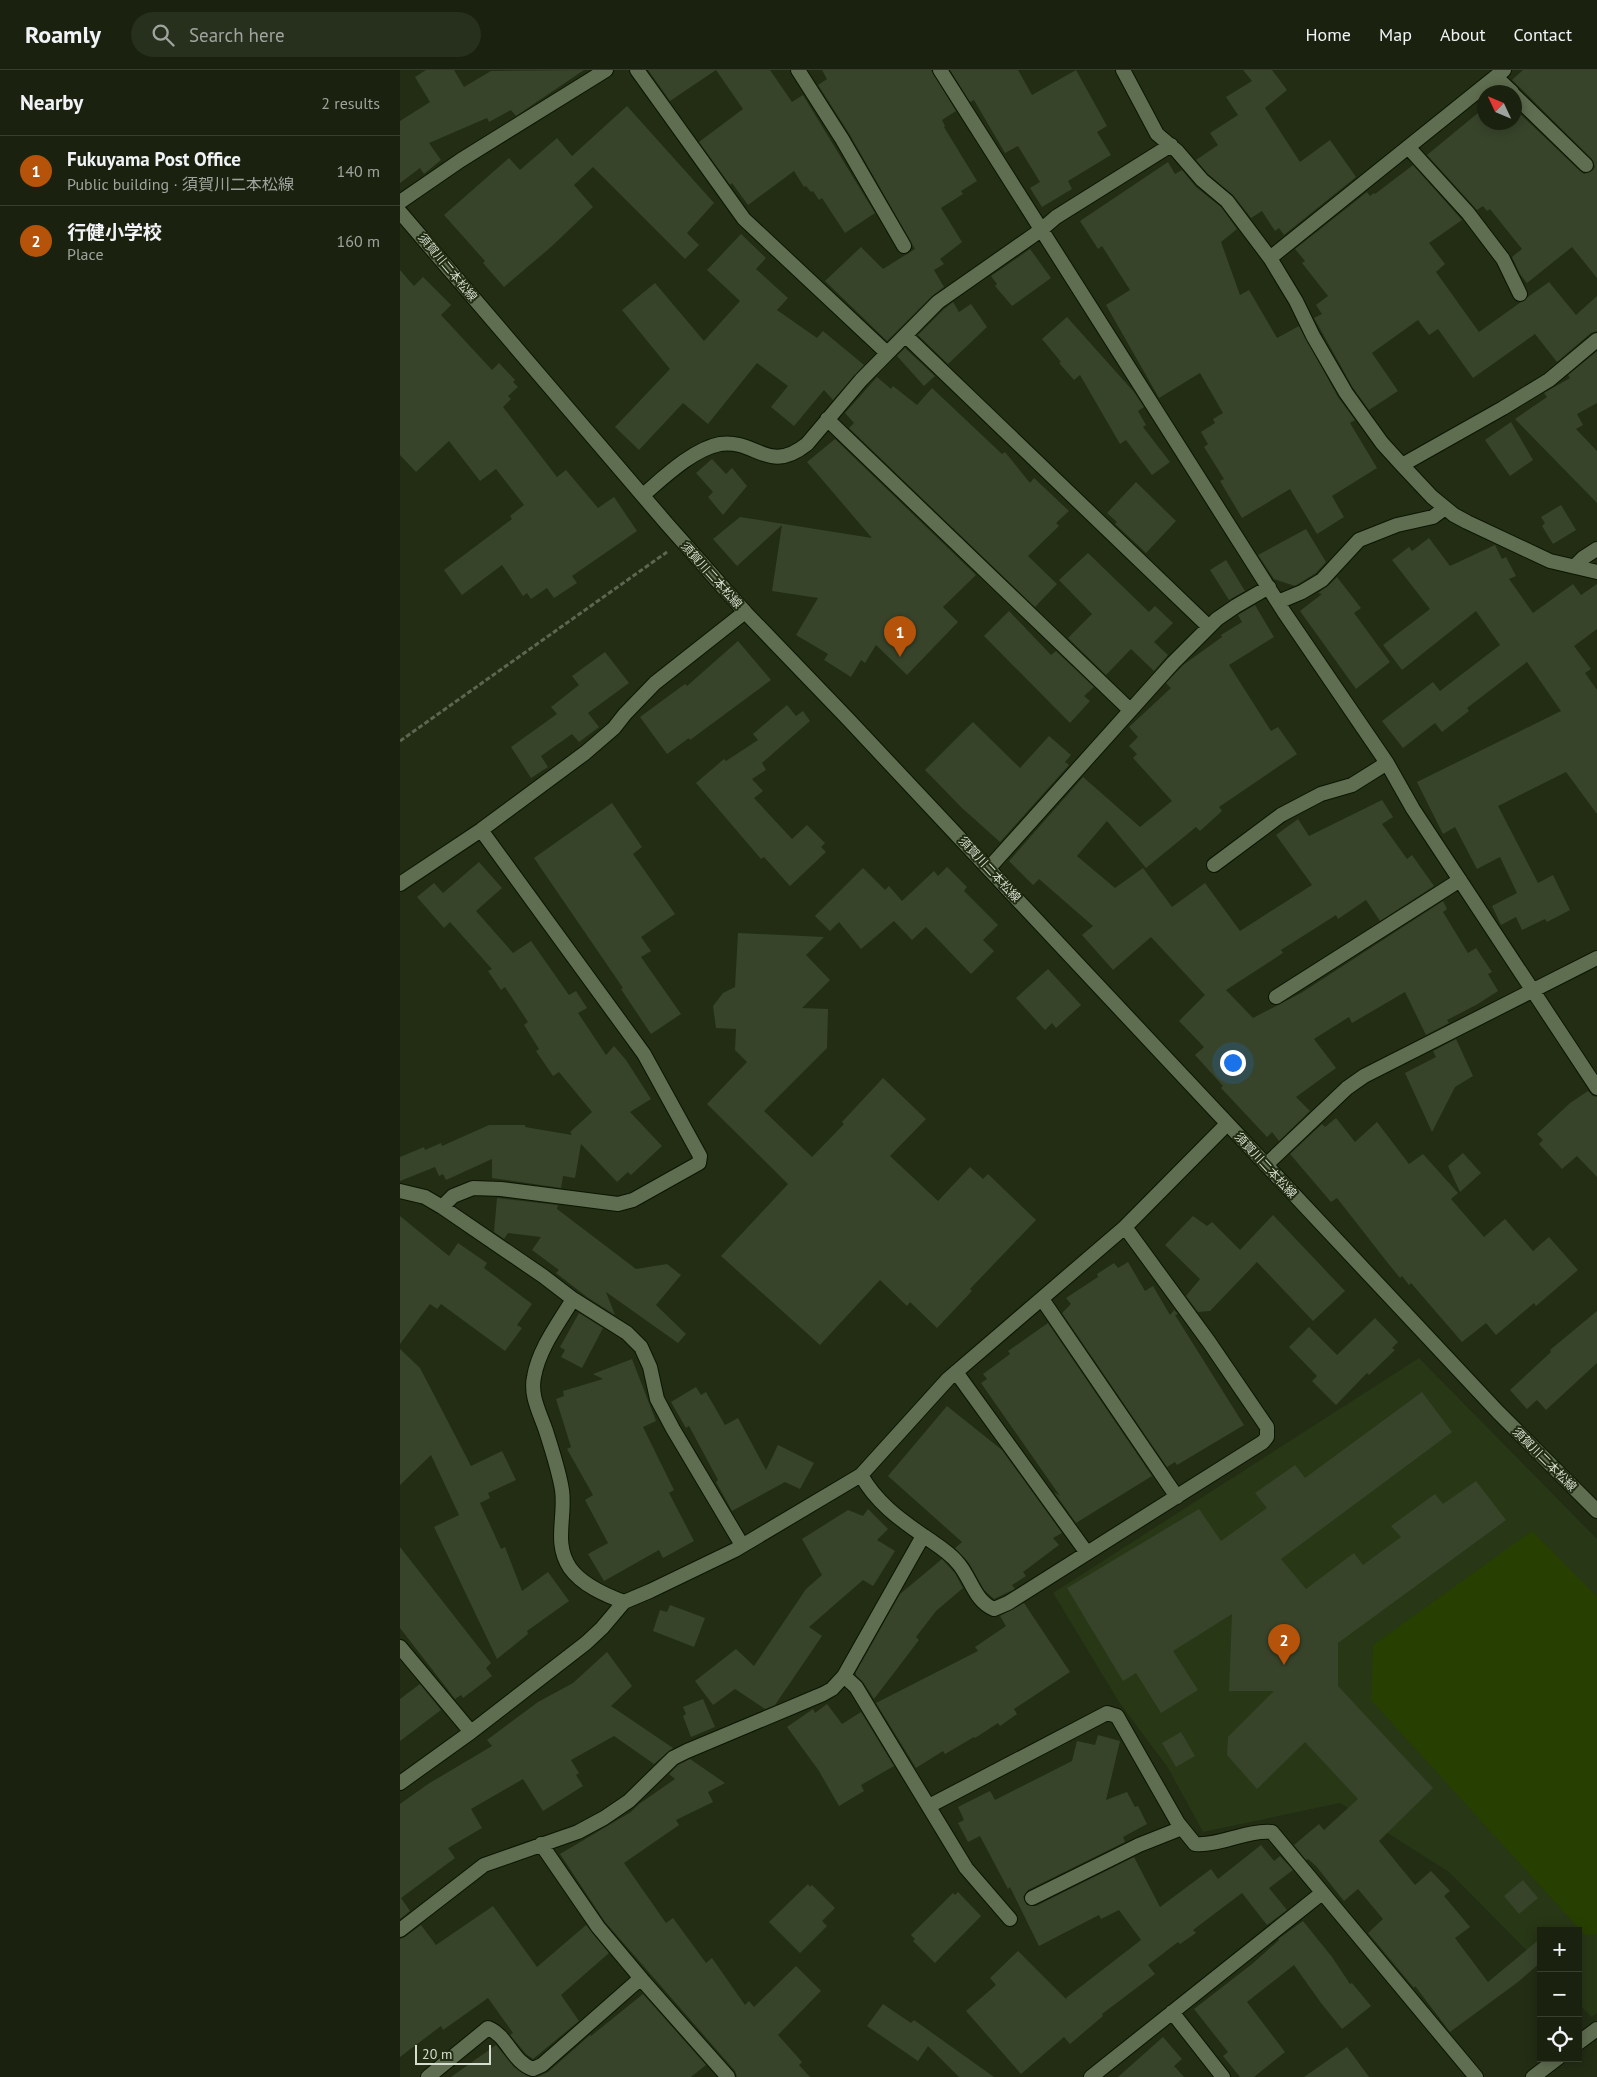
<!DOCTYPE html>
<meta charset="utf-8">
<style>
body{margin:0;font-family:"PT Sans","Noto Sans JP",sans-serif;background:#272f1d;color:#f1f3f6}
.controls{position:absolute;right:15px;bottom:15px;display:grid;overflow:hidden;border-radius:0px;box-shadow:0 2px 12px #0003}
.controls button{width:45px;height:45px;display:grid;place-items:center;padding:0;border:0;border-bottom:1px solid #383f2f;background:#1a220f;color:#f1f3f6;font:25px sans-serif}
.compass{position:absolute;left:1077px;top:15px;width:45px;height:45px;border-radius:50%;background:#1a220f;box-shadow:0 2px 12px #0003;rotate:314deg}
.scale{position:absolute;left:15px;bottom:12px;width:76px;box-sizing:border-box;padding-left:5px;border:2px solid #d5dece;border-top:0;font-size:14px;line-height:18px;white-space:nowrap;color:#d5dece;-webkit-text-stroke:4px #222d14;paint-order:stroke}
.you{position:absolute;left:832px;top:992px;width:18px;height:18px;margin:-12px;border:4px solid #fff;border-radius:50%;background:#1a73e8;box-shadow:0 0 0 8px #1a73e833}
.badge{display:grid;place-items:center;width:32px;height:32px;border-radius:50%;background:#b45309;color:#fff;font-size:16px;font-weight:700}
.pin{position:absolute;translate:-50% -41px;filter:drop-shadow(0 1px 2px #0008)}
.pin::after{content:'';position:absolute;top:26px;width:18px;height:15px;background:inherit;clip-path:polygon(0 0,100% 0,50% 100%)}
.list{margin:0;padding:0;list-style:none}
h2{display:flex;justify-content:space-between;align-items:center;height:65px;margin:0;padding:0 20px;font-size:21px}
h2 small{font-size:16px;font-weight:400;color:#9fa49e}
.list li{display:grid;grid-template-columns:32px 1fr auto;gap:15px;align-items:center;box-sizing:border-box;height:70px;padding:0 20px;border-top:1px solid #383f2f}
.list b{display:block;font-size:19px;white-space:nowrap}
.list p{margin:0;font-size:16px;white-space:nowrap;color:#9fa49e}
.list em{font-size:16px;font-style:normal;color:#9fa49e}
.icon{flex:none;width:28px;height:28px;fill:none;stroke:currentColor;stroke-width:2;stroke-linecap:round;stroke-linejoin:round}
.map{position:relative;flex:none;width:1197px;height:2007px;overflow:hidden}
header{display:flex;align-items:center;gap:30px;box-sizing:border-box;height:70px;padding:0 25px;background:#1a220f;border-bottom:1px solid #383f2f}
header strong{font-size:24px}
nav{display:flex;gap:28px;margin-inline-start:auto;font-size:18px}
.search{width:350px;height:45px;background:#272f1d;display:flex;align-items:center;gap:12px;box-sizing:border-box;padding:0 18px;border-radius:28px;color:#9fa49e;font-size:19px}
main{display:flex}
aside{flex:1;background:#1a220f}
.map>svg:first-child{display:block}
.built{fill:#283716}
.green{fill:#273f00}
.building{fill:#37442a}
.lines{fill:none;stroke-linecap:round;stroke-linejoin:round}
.minor-casing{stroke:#0b1500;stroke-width:16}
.secondary-casing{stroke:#0b1500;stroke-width:16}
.path{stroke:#5c6650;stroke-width:3;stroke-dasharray:5 2.5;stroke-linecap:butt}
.minor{stroke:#5f6d50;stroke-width:14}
.secondary{stroke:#5f6d50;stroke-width:14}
.labels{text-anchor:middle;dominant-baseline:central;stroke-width:4;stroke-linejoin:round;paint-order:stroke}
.street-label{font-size:12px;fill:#d5dece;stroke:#222d14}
</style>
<header>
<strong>Roamly</strong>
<div class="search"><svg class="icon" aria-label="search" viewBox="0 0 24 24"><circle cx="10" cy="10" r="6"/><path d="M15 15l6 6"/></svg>Search here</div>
<nav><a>Home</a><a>Map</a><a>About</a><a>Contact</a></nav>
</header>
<main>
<aside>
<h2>Nearby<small>2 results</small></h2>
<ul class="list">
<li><span class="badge">1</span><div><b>Fukuyama Post Office</b><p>Public building · 須賀川二本松線</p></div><em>140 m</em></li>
<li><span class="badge">2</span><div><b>行健小学校</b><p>Place</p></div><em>160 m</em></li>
</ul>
</aside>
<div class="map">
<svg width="1197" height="2007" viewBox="0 0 1197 2007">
<rect width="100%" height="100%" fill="#222d14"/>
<!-- built -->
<path class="built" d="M1019,1288L1197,1469V1943L1192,1947L1178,1933V1861H1141V1895L1049,1802L940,1733L803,1762L768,1698L719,1632L653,1523Z"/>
<!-- green -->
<path class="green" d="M1132,1461L1197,1527V1864L1185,1865L971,1630L973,1575Z"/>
<!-- building -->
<path class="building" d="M26,0H54L64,17L91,1L184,0L116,46L111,40L89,52L87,48L29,73L41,90L24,104L20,98L0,113V51L30,32L15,7Z
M248,0H316L270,31Z
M316,0H370L392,32L403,25L475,143L445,163L422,128L419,130L413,121L411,122L406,116L404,117L394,101L348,135L332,113L330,115L299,72L343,39Z
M422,0H531L556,41L542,50L545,56L544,57L577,111L561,121L563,124L541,138L562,172L540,189L544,194L534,200L544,217L532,226L487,271L425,211L461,177L483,199L515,179L450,65L418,15L427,9Z
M550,0H618L632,25L676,0L707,56L697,62L711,85L668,111L672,119L642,137L630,118L640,112L618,76L605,83L574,30L570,32Z
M843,0H872L887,20L865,38L900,92L930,70L956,107L884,165L879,158L875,161L862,141L851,148L834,126L808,104L796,90L818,75L810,63L838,45L826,27L852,11Z
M1123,0H1197V208L1172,177L1127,213L1120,204L1112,187L1122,179L1090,139L1087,141L1083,136L1077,140L1027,85L1084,38V52H1114V38L1180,101L1184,104L1192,101L1195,97L1192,89L1112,10Z
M227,36L314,133L287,163L299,175L285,189L193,97L174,115L193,137L151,177L104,217L83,193L85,191L44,145L109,88L120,100L157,68L172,86Z
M768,92L775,104L782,100L796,117L821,137L837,159L821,172L840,225L849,220L877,268L899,256L938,327L955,350L950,353L977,398L932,426L944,447L917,464L890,419L842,448L820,411L824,409L804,377L808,374L801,362L815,353L813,349L823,343L800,303L759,328L706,235L730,220L702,176L698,179L680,151Z
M1013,95L1062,150L1029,173L1045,194L1036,202L1079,262L1149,212L1176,245L1197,226V261L1191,263L1157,292L1135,264L1073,308L1038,259L1029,265L1018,250L972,283L998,321L969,340L953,318L914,248L922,244L916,235L928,226L902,193L905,191L895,179L967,122L970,126L974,123L975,124Z
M341,164L366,188L356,199L388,228L377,240L417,268L423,261L464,295L433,330L424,320L394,356L371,337L388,316L357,293L308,354L283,333L239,380L215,357L270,299L222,240L255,213L304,271L340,231L307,200Z
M630,179L651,208L612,236L595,216L597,214L591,206Z
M0,200L14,216L23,207L51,235L41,245L92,300L99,293L115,310L113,312L118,317L108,326L111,329L103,337L157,407L166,400L198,438L214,427L237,461L172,506L177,513L154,528L147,518L131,529L127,523L123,526L102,495L62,525L44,500L112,449L110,446L124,435L96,399L80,411L49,371L16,402L0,385Z
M553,232L559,242L571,234L587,257L548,294L518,265L544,239Z
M667,247L734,322L744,337L738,341L746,355L743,357L770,392L752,405L726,370L720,374L680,305L674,310L659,293L661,292L642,269Z
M505,278L535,306L524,316L497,286Z
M1197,281V333L1177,344L1183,355L1176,359L1197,381V433L1115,349L1147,327L1144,323L1170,308L1168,305Z
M477,307L491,319L493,316L517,335L532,318L602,384L605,382L630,413L634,408L669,441L656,453L659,456L628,486L657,514L635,537L449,358L454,353L445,343Z
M1111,352L1133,390L1110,406L1085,370Z
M435,369L576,505L543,537L558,552L507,605L476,575L465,593L461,590L451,607L424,590L428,584L396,565L418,528L372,521L382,455L337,496L313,469L340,447L472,468L407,392Z
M312,389L326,404L332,398L347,416L323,445L308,427L313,422L296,403Z
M736,412L776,451L746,483L715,454L717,452L707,443Z
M1161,435L1176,460L1153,474L1142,456L1145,453L1141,447Z
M906,459L926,492L916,503L895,516L874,509L858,485Z
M1029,468L1050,496L1095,475L1102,489L1106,487L1116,506L1109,509L1133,543L1173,514L1181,525L1197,514V559L1174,576L1191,599L1185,603L1197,620V744L1166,702L1098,736L1138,813L1153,805L1170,840L1147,852L1145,849L1122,860L1116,847L1101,855L1092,836L1117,823L1100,787L1077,799L1055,757L1043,764L1017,712L1161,641L1127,592L1067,638L1069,641L1042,662L1035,653L1003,678L982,651L1033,612L1040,621L1100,575L1076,541L1002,600L983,575L1030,539L992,490L1009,477L1012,481Z
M688,483L749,542L755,536L773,553L754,572L768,585L754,601L731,579L706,605L668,568L692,544L659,510Z
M826,490L845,521L829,530L810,500Z
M937,507L961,538L954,543L990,592L956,619L900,541L922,524L918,523L928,516Z
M855,535L874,567L829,595L871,661L878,657L897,684L819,737L822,741L800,761L796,757L746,798L707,751L677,786L715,818L743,798L772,837L805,813L840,861L912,815L876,765L898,749L909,766L982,730L993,747L982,754L1007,789L1012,785L1034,816L980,851L966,830L938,849L936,845L881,880L883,883L826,920L853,948L901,923L1043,831L1047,839L1043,842L1068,883L1076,878L1092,902L1088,904L1098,921L1076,935L1047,950L1049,953L1026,965L1005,922L952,953L949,947L914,969L936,998L896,1027L910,1041L879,1071L872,1062L867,1067L821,1018L823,1016L795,985L804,977L779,951L805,925L751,867L713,900L682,865L693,856L639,809L633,815L609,791L683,707L740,757L772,731L733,688L737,684L729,676L738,667L729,657L771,618L766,613L783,595L822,567L821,565L842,552L838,545Z
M609,541L651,585L656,581L694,617L684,626L690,631L670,653L584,566Z
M338,571L371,610L290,670L289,668L267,684L240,647L285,614L287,616Z
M205,582L229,613L188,643L199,657L179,672L172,664L141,686L148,697L131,708L111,677L157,644L151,637L179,615L172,606Z
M387,635L396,646L403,641L410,651L362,693L366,700L352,709L363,721L354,728L392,769L407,755L425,773L421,777L426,782L390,816L364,787L361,789L296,713L324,689L326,691L358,670L353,664Z
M573,652L620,698L649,666L671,685L665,692L669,695L600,772L562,738L525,700Z
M212,733L242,777L233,784L275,844L241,867L251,881L241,887L281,944L251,964L221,919L223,918L134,788Z
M79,792L102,818L76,841L113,883L131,871L169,925L176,921L187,938L178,943L206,985L214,976L226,990L251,1029L230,1042L262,1076L231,1105L228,1102L217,1112L181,1074L175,1108L163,1106L161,1118L92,1108V1089L46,1110L43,1104L39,1106L35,1097L0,1111V1087L24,1077L25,1080L41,1073L42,1076L89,1055H125V1057L172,1065L170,1062L192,1042L159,1002L153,1006L136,981L139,979L124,955L128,952L105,917L101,920L88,901L92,899L50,852L44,858L17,827L34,813L43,823Z
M547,797L567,817L564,821L598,855L583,870L594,881L571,904L526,857L512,870L494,851L461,879L439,852L430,861L415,846L463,798L485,820L489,816L502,831L534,801L538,806Z
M338,863L424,867L406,885L430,910L402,938L428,939L427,978L364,1041L412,1087L444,1054L442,1052L483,1008L526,1049L490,1086L538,1131L570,1097L583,1109L588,1104L636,1150L570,1219L572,1221L537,1258L510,1232L507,1236L480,1210L420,1275L321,1186L388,1114L307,1034L347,992L335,980L336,959L316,958L313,936L323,923L335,917Z
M648,899L681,935L656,958L652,953L645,960L616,928Z
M1056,969L1073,1006L1055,1017L1032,1062L1005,1003L1036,987L1033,981Z
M1188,1021L1193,1026L1197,1027V1107L1177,1086L1162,1099L1139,1074L1143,1070L1137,1064L1170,1033Z
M936,1048L955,1072L977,1052L1009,1094L1023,1084L1058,1123L1051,1129L1084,1167L1105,1149L1133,1181L1149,1167L1178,1200L1136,1236L1134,1233L1096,1265L1086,1253L1062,1272L1011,1213L1009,1215L1002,1206L1000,1208L987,1192L937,1128L931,1132L890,1084L922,1054L925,1057Z
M1063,1083L1081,1103L1060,1122L1048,1096Z
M97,1128L158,1135L157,1139L236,1199L267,1194L281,1205L256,1235L286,1264L278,1273L206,1222L215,1245L187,1227L156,1203L159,1200L132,1180L141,1167L108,1163L104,1169L94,1162Z
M873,1145L945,1221L913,1251L857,1192L810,1241L798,1242L786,1226L800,1209L765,1175L793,1146L807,1156L812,1152L840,1180Z
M0,1146L49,1186L58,1173L87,1193L84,1198L132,1234L117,1255L122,1258L105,1281L41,1234L37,1239L30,1234L0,1274Z
M728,1192L745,1221L753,1216L770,1245L774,1240L778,1244L775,1245L844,1355L777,1395L775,1392L767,1397L662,1243L671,1234L666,1228L698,1207L697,1204L714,1193L718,1198Z
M1197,1241V1293L1146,1340L1137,1330L1127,1339L1110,1320L1151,1282L1150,1280Z
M179,1243L203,1258L182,1298L161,1287L165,1280L160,1277Z
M975,1248L998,1272L992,1278L995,1280L969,1305L967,1303L936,1335L912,1311L917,1306L889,1277L909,1257L937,1285Z
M648,1253L752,1406L676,1453L654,1422L660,1426L581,1313L587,1309L583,1304L610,1284L608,1281Z
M0,1279L20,1298L71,1396L102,1381L116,1410L88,1423L90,1428L80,1433L101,1479L105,1477L122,1521L148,1502L169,1531L127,1561L128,1564L97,1589L34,1457L59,1445L31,1385L0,1415Z
M232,1289L256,1351L243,1357L274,1420L269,1423L294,1471L263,1488L259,1480L204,1511L188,1484L208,1473L185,1430L193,1425L167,1379L171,1377L156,1329L164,1326L163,1321L203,1309L193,1304Z
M296,1317L301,1325L306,1322L325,1355L338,1348L366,1400L378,1375L414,1393L400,1419L385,1412L332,1441L316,1412L318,1410L289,1356L286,1358L271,1332Z
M1022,1322L1052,1362L881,1489L906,1519L954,1483L963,1495L1001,1467L991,1456L1035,1424L1043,1434L1076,1411L1106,1450L938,1573V1616L1033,1718L979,1771L1015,1815L1031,1801L1050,1821L1044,1826L1070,1857L1055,1868L1088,1912L1141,1868V1892L1118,1912L1050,1962L1015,1916L1014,1918L968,1863L983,1849L958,1819L944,1831L916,1796L908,1789L906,1790L894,1775L919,1754L924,1760L958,1729L905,1672L857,1719L827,1685L828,1667L874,1621H829L832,1544L773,1581L798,1620L761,1643L736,1603L723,1611L667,1518L799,1439L821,1471L867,1438L855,1423L895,1395L905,1408Z
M547,1336L602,1380L662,1463L653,1468L659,1475L623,1502L626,1506L612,1515L615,1519L594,1529L584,1520L569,1493L555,1478L562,1472L488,1406Z
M468,1439L488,1459L477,1470L495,1481L473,1516L463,1510L409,1557L422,1566L375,1635L365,1639L335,1619L313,1635L295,1611L336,1579L354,1596L406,1519L422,1505L402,1469L448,1440L463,1446Z
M0,1477L91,1593L86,1598L92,1606L63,1628L61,1625L55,1629L0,1558Z
M542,1489L555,1503L563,1518L536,1541L516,1567L519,1570L474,1629L463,1612L456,1605V1602L500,1524Z
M624,1533L670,1602L614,1639L617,1644L600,1656L598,1653L575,1668L574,1667L545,1684L543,1681L516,1698L476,1633L578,1581L575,1577L606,1556L600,1546Z
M270,1535L305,1548L294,1577L253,1561L260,1540L267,1542Z
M207,1582L232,1616L211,1636L273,1678L254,1694L214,1666L171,1690L179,1703L176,1705L183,1716L143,1741L123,1709L71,1739L82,1758L48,1778L55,1788L1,1828L10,1841L0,1849V1734L28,1714L92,1676L87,1670L138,1632L173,1613Z
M20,1614L41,1640L0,1671V1629Z
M303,1629L315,1657L291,1667L283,1646L286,1644L283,1637Z
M427,1634L442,1654L461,1642L494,1696L461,1715L464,1721L439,1736L419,1701L387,1657L413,1639L415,1643Z
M781,1662L795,1686L776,1697L762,1673Z
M698,1665L720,1671L706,1730L727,1722L735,1737L738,1736L747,1754L723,1767L725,1772L628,1820L623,1827L627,1835L636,1836L734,1787L760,1837L811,1799L818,1809L861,1775L874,1791L880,1786L893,1800L869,1818L887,1840L867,1855L842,1823L793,1860L796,1863L780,1874L778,1872L748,1895L755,1904L702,1944L703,1946L670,1974L664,1967L621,2004L566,1941L596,1915L590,1908L618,1881L667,1930L666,1928L741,1870L719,1840L701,1849L699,1845L639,1876L610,1817L608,1819L580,1766L568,1772L558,1753L564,1750L558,1737L590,1721L595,1730L672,1691L677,1671L695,1675Z
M290,1689L325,1713L308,1722L313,1732L276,1750L279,1755L224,1793L266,1853L273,1848L306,1893L312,1888L345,1935L349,1931L354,1937L396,1896L421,1921L378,1965L402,1992L399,1995L410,2007H337L335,2001L205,1852L160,1784L231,1742L239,1734L275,1709L269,1704L278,1695Z
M1123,1810L1138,1828L1119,1844L1104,1826Z
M408,1814L410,1817L412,1815L435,1838L422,1851L427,1856L400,1883L369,1852Z
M558,1822L581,1846L535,1893L513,1871L515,1869L511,1865L553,1823L555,1825Z
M93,1836L137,1897L186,1855L209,1883L161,1925L179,1951L133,1989L126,1984L110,1965L113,1963L88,1928L43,1960L41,1956L0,1987V1869L5,1867L21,1855L36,1875Z
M903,1851L932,1887L950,1914L952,1913L971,1936L942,1959L921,1933L894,1895L847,1932L885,1982L854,2007H840L823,1986L828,1982L794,1939L852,1894L879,1870L878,1869Z
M243,1924L306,1995L291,2007H137L148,2002L190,1965L191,1966Z
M483,1934L511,1953L514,1950L594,2007H559L528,1976L518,1991L467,1956Z
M763,1967L782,1989L774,1996L784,2007H718Z
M96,1975L114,1997L130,2007H51Z
M947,1977L969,2007H904Z"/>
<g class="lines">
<defs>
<path id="minor" d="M237,0L344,149L487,283
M398,0L442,69L504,176
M540,0L884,542L987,693L1013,739L1197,1018
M723,0L757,64L777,81L802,110L827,131L870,188L896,231L913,266L946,323L982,373L1002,395L1032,427L1054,445L1067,452L1150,491L1197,502
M1096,7L1112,22
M1114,25L1186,95
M1008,77L1068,143L1103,189L1120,224
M0,132L61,90L206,0
M870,188L1104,0
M506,266L809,557
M427,349L730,640
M1002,395L1103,338L1149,310L1197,270
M243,425C263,408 293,379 320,374C357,369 368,405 407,374L461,310L538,232L641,160L656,147L771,75
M1175,496L1183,488L1197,479
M878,532L902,522L922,510L959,470L997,455L1033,447L1045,438
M814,795L881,745L921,724L952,715L987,693
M589,798L773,593L817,549L836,536L869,517
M0,814L81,760L185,683L214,658L225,644L255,613L345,542
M876,927L1060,810
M866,1095L947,1018L964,1006L1197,888
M0,1121L25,1127L42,1137L143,1206L173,1229L227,1263L241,1277L250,1297L257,1329L273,1359L342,1475
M42,1137L53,1126L73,1118L101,1119L218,1134L233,1130L299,1093L300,1086L244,984L81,760
M173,1229C159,1253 139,1278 134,1307C130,1326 140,1343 146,1361C152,1380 159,1401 162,1420C166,1447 153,1473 170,1498C182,1515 205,1525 224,1532L250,1521L335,1480L461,1405L548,1309L725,1157L827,1054
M642,1229L777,1427
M556,1302L687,1483
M461,1405C476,1432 499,1449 524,1466C535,1474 548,1481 557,1492C571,1507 574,1531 594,1539L608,1533L863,1372L867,1367V1357L809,1272L725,1157
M0,1577L71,1662
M444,1606L456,1617L566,1798L610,1849
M0,1713L71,1662L186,1573L202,1558L224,1532
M529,1736L707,1643L717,1646L778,1753L795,1774C821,1776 845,1760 872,1762L1076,2007
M141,1774L198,1857L244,1912L328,2007
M632,1828L739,1775L782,1758
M0,1860L84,1795L178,1762L204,1748L229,1731L273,1688L287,1681L423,1624L432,1619L444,1606L523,1466
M772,1942L823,2007
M1178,1973L1197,1959
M28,2007L88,1958C108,1966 112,1992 133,1999L142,1995L241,1908
M691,2007L922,1823
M1133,2007L1158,1988"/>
<path id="secondary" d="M0,142L267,454L345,542L448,649L1098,1342L1197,1441"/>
</defs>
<!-- minor casing -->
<use href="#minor" class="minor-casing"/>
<!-- secondary casing -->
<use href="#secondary" class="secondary-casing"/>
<!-- path -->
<path class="path" d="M0,671L267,482"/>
<!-- minor -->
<use href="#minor" class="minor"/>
<!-- secondary -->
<use href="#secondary" class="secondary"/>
</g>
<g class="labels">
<!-- street labels -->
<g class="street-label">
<text transform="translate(48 197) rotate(50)">須賀川二本松線</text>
<text transform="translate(312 505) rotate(48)">須賀川二本松線</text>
<text transform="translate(590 799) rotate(47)">須賀川二本松線</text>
<text transform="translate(866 1095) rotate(47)">須賀川二本松線</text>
<text transform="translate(1145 1389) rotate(45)">須賀川二本松線</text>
</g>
</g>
</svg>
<div class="controls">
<button>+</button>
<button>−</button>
<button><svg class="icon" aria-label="locate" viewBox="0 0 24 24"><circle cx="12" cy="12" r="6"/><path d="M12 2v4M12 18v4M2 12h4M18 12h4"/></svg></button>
</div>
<svg class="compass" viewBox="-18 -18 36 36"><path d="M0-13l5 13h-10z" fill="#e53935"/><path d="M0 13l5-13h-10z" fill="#9fa49e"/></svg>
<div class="scale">20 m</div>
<div class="you"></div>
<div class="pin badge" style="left:500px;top:587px">1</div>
<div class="pin badge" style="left:884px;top:1595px">2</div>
</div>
</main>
